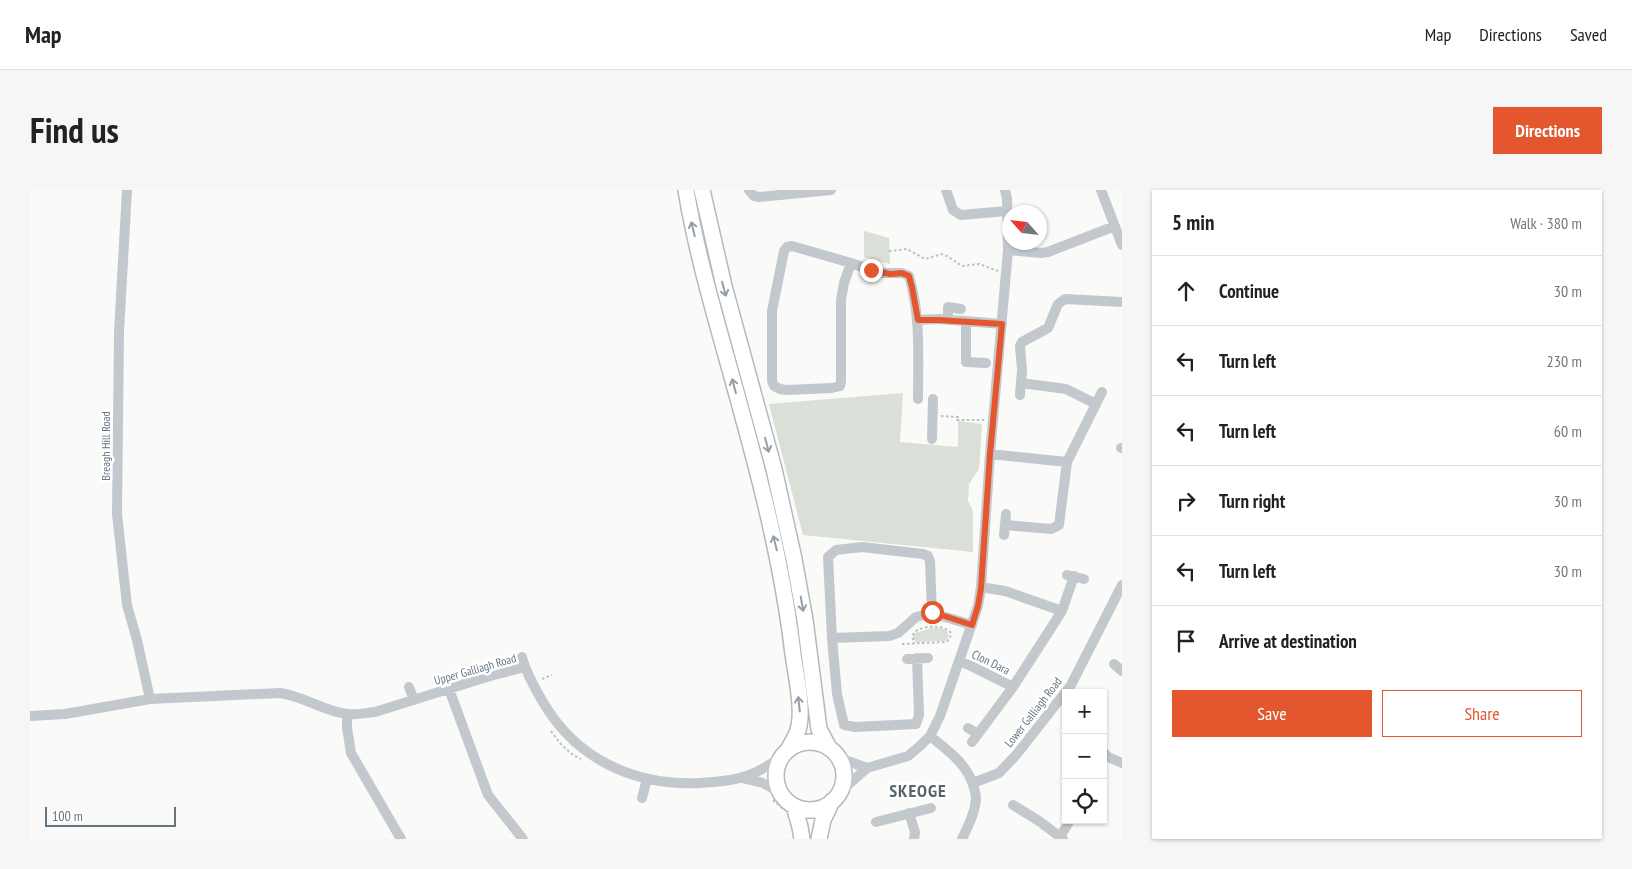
<!DOCTYPE html>
<meta charset="utf-8">
<style>
body{margin:0;font-family:"PT Sans Narrow",sans-serif;background:#f6f6f6;color:#222}
.controls{position:absolute;right:15px;bottom:15px;display:grid;overflow:hidden;border-radius:0px;box-shadow:0 1px 4px #0004}
.controls button{width:45px;height:45px;display:grid;place-items:center;padding:0;border:0;border-bottom:1px solid #e0e0e0;background:#fff;color:#222;font:25px sans-serif}
.compass{position:absolute;left:972px;top:15px;width:45px;height:45px;border-radius:50%;background:#fff;box-shadow:0 1px 4px #0004;rotate:297deg}
.scale{position:absolute;left:15px;bottom:12px;width:131px;box-sizing:border-box;padding-left:5px;border:2px solid #657683;border-top:0;font-size:14px;line-height:18px;white-space:nowrap;color:#657683;-webkit-text-stroke:4px #fff;paint-order:stroke}
.stop{position:absolute;width:15px;height:15px;margin:-11px;border:4px solid #e4572e;border-radius:50%;background:#fff}
.stop.end{background:#e4572e;border-color:#fff;box-shadow:0 1px 5px #0008}
.list{margin:0;padding:0;list-style:none}
h2{display:flex;justify-content:space-between;align-items:center;height:65px;margin:0;padding:0 20px;font-size:21px}
h2 small{font-size:16px;font-weight:400;color:#767676}
.list li{display:grid;grid-template-columns:32px 1fr auto;gap:15px;align-items:center;box-sizing:border-box;height:70px;padding:0 20px;border-top:1px solid #e0e0e0}
.list b{display:block;font-size:19px;white-space:nowrap}
.list em{font-size:16px;font-style:normal;color:#767676}
.actions{display:flex;gap:10px;padding:15px 20px}
.actions a{flex:1;padding:11px 0;border:1px solid #e4572e;border-radius:0px;text-align:center;font-size:18px;color:#e4572e}
.actions .main{background:#e4572e;color:#fff}
.icon{flex:none;width:28px;height:28px;fill:none;stroke:currentColor;stroke-width:2;stroke-linecap:round;stroke-linejoin:round}
.map{position:relative;flex:none;width:1092px;height:649px;overflow:hidden;border-radius:0px}
header{display:flex;align-items:center;gap:30px;box-sizing:border-box;height:70px;padding:0 25px;background:#fff;border-bottom:1px solid #e0e0e0}
header strong{font-size:24px}
nav{display:flex;gap:28px;margin-inline-start:auto;font-size:18px}
.intro{display:flex;align-items:center;justify-content:space-between;box-sizing:border-box;height:120px;padding:0 30px}
h1{margin:0;font-size:35px}
.button{padding:12px 22px;border-radius:0px;background:#e4572e;color:#fff;font-size:18px;font-weight:700}
main{display:flex;gap:30px;padding:0 30px}
aside{flex:1;background:#fff;border-radius:0px;box-shadow:0 1px 4px #0004}
.map>svg:first-child{display:block}
.green{fill:#dadfd7}
.lines{fill:none;stroke-linecap:round;stroke-linejoin:round}
.highway-casing{stroke:#b4b9bd;stroke-width:18}
.path{stroke:#bbbfc2;stroke-width:2;stroke-dasharray:2.5 2.5;stroke-linecap:butt}
.minor{stroke:#c3c8cc;stroke-width:10}
.highway{stroke:#fff;stroke-width:15}
.oneway{stroke:#939fa8}
.route{stroke:#e4572e;stroke-width:6}
.labels{text-anchor:middle;dominant-baseline:central;stroke-width:5;stroke-linejoin:round;paint-order:stroke}
.street-label{font-size:12px;fill:#657683;stroke:#fff}
.district-label{font-size:18px;font-weight:bold;letter-spacing:1px;fill:#57646e;stroke:#fff}
</style>
<header>
<strong>Map</strong>
<nav><a>Map</a><a>Directions</a><a>Saved</a></nav>
</header>
<div class="intro"><h1>Find us</h1><a class="button">Directions</a></div>
<main>
<div class="map">
<svg width="1092" height="649" viewBox="0 0 1092 649">
<rect width="100%" height="100%" fill="#fafaf8"/>
<!-- green -->
<path class="green" d="M834,41L859,48L860,74L834,67Z
M873,203L870,252L928,257V231L952,234L949,279L939,294L938,311L943,321V362L773,345L739,214Z
M902,438C911,438 920,438 918,448L914,451L886,452L883,449V445L885,443Z"/>
<g class="lines">
<defs>
<path id="highway" d="M656,0C665,55 680,108 695,162C723,262 751,361 763,464C766,485 774,521 768,540C766,547 761,554 758,560
M672,0L694,96L744,279L764,369L775,430L789,539L799,558
M746 586a34 34 0 1 1 68 0a34 34 0 1 1-68 0Z
M764,616L770,637L772,649
M789,649L793,630L802,611"/>
</defs>
<!-- highway casing -->
<use href="#highway" class="highway-casing"/>
<!-- path -->
<path class="path" d="M859,61L877,59L895,69L912,64L917,66L932,76L949,74L968,81
M911,226L928,227L927,230H955
M872,454L916,452L920,448L921,443C913,431 872,437 885,453
M512,489L522,485
M521,541C529,553 538,563 551,569
M743,610L753,619"/>
<!-- minor -->
<path class="minor" d="M97,0L89,142L87,324L97,415L107,450L120,509
M719,0L724,6L729,7L801,0
M916,0L923,20L931,25L977,21
M1071,0L1092,55
M978,60L1011,63L1018,62L1085,36
M821,73L814,93L811,110V192L810,196L802,198L757,200L750,199L744,196L742,191V121L754,61L757,57L762,56L821,73L850,83H872L879,86C891,126 888,168 888,209
M888,130L909,129L972,134
M918,130V117L931,119
M936,132V172L956,173
M991,193L1036,199L1066,214
M990,205L992,180L990,156L992,152L1018,138L1028,114L1035,109L1092,112
M902,249L903,209
M1091,258H1092
M960,264L1037,272
M975,335L1021,339L1029,335L1037,272L1072,202
M974,345L976,324
M1037,385L1054,389
M951,397L975,401L1032,421
M802,448L859,446L868,443L886,427L902,423L942,435
M492,467C496,483 504,497 513,512C546,569 604,596 670,593C705,591 722,588 751,567
M887,468L889,525L886,534L825,537L814,535L807,504L802,448L798,367L806,360L832,357L893,364L898,366L900,371L902,423
M877,469L898,468
M929,471L941,476L983,497
M1084,474L1092,481
M379,497L384,510
M419,499L458,605L493,649
M317,524V538L321,563L371,649
M0,526L35,524L120,509L250,503C274,506 294,522 318,524C327,525 336,523 345,522L460,486L495,477
M938,538L948,544
M900,546C918,561 938,574 944,598C945,601 946,605 946,609C945,623 938,636 932,649
M942,552L983,497L1032,421L1044,386
M1073,562L1078,567L1092,573
M807,567L837,578
M712,588L733,593L751,603
M943,593L969,583L987,564L1041,495L1092,395
M810,602L837,578L878,566L890,556L900,546L910,526L948,416L951,397L960,264L978,60L977,8L975,0
M612,608L617,589
M983,615L1009,631L1033,649
M879,623L885,642L884,649
M846,632L901,618
M1030,647L1040,630"/>
<!-- highway -->
<use href="#highway" class="highway"/>
</g>
<!-- one-way arrows -->
<defs><path id="oneway-shaft" d="M-6 0H5M1.5-3L5.5 0L1.5 3" fill="none" stroke-width="1.6" stroke-linecap="round" stroke-linejoin="round" transform="scale(1.25)"/></defs>
<g class="oneway">
<use href="#oneway-shaft" transform="translate(663 39) rotate(-103)"/>
<use href="#oneway-shaft" transform="translate(694 99) rotate(75)"/>
<use href="#oneway-shaft" transform="translate(704 196) rotate(-105)"/>
<use href="#oneway-shaft" transform="translate(737 255) rotate(75)"/>
<use href="#oneway-shaft" transform="translate(745 353) rotate(-104)"/>
<use href="#oneway-shaft" transform="translate(772 414) rotate(80)"/>
<use href="#oneway-shaft" transform="translate(769 514) rotate(-96)"/>
</g>
<g class="lines">
<!-- route -->
<path class="route" d="M841,80L860,84L872,83L879,86L882,97L888,130H908L972,134L960,264L951,398L948,416L942,435L902,422"/>
</g>
<g class="labels">
<!-- street labels -->
<g class="street-label">
<text transform="translate(75 256) rotate(-90)">Breagh Hill Road</text>
<text transform="translate(961 472) rotate(26)">Clon Dara</text>
<text transform="translate(445 479) rotate(-16)">Upper Galliagh Road</text>
<text transform="translate(1003 522) rotate(-52)">Lower Galliagh Road</text>
</g>
<!-- district labels -->
<g class="district-label">
<text x="888" y="600">SKEOGE</text>
</g>
</g>
</svg>
<div class="controls">
<button>+</button>
<button>−</button>
<button><svg class="icon" aria-label="locate" viewBox="0 0 24 24"><circle cx="12" cy="12" r="6"/><path d="M12 2v4M12 18v4M2 12h4M18 12h4"/></svg></button>
</div>
<svg class="compass" viewBox="-18 -18 36 36"><path d="M0-13l5 13h-10z" fill="#e53935"/><path d="M0 13l5-13h-10z" fill="#767676"/></svg>
<div class="scale">100 m</div>
<div class="stop" style="left:902px;top:422px"></div>
<div class="stop end" style="left:841px;top:80px"></div>
</div>
<aside>
<h2>5 min<small>Walk · 380 m</small></h2>
<ul class="list">
<li><svg class="icon" aria-label="ahead" viewBox="0 0 24 24"><path d="M12 20V5M6 11l6-6 6 6"/></svg><div><b>Continue</b></div><em>30 m</em></li>
<li><svg class="icon" aria-label="left" viewBox="0 0 24 24"><path d="M17 20v-9H6M10 6l-5 5 5 5"/></svg><div><b>Turn left</b></div><em>230 m</em></li>
<li><svg class="icon" aria-label="left" viewBox="0 0 24 24"><path d="M17 20v-9H6M10 6l-5 5 5 5"/></svg><div><b>Turn left</b></div><em>60 m</em></li>
<li><svg class="icon" aria-label="right" viewBox="0 0 24 24"><path d="M7 20v-9h11M14 6l5 5-5 5"/></svg><div><b>Turn right</b></div><em>30 m</em></li>
<li><svg class="icon" aria-label="left" viewBox="0 0 24 24"><path d="M17 20v-9H6M10 6l-5 5 5 5"/></svg><div><b>Turn left</b></div><em>30 m</em></li>
<li><svg class="icon" aria-label="arrive" viewBox="0 0 24 24"><path d="M6 21V4h12l-3 4 3 4H6"/></svg><div><b>Arrive at destination</b></div></li>
</ul>
<div class="actions"><a class="main">Save</a><a>Share</a></div>
</aside>
</main>
